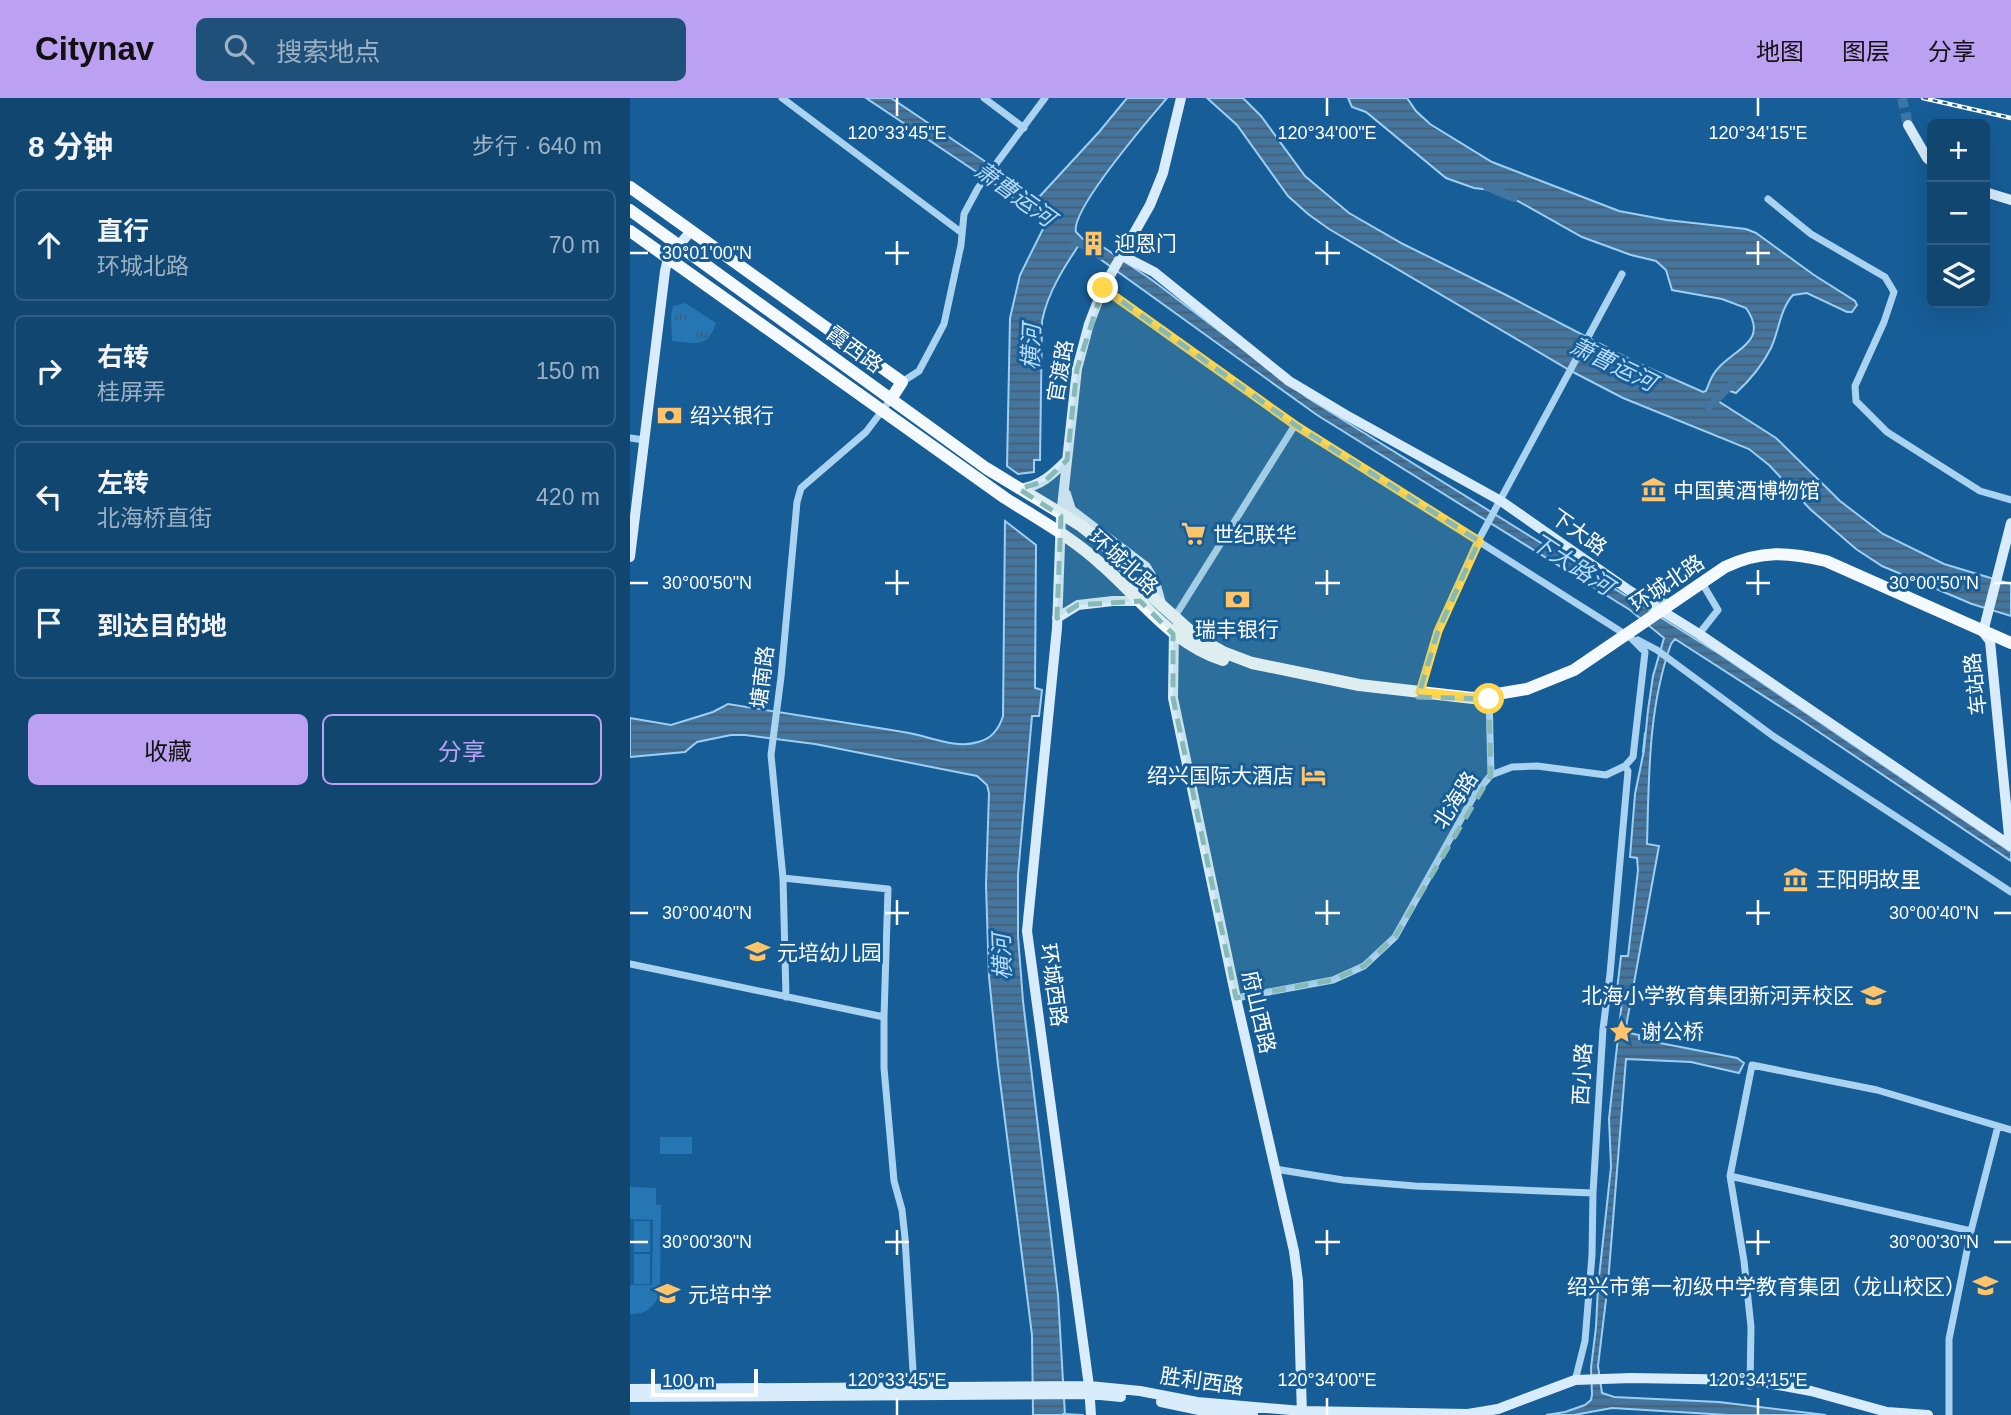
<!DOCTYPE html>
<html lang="zh">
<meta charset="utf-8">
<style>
body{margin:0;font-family:Arial,"Noto Sans SC",sans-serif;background:#1e5079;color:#f1f3f6}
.controls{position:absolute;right:21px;top:21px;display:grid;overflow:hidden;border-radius:10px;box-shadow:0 7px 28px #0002}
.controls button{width:63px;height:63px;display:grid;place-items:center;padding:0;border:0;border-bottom:2px solid #305e84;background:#114671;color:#f1f3f6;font:35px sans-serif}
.scale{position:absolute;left:21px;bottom:18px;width:107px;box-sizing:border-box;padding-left:7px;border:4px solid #fff;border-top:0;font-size:19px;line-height:24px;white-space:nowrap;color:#fff;-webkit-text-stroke:5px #175d97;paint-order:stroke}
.stop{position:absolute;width:21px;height:21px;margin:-16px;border:5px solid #ffd54a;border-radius:50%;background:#fff}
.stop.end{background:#ffd54a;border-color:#fff;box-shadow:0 2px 7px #0008}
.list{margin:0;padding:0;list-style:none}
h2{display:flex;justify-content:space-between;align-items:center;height:91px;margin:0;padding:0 28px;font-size:30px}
h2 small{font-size:23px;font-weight:400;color:#9cb1c3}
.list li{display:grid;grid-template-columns:46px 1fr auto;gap:21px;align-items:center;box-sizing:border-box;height:112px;margin:0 14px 14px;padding:0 14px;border:2px solid #305e84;border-radius:10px}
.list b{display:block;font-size:26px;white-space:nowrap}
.list p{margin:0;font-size:23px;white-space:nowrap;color:#9cb1c3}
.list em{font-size:23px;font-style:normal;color:#9cb1c3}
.actions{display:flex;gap:14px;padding:21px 28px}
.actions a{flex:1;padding:16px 0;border:2px solid #bca0f2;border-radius:10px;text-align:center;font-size:24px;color:#bca0f2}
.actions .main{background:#bca0f2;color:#111}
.icon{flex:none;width:38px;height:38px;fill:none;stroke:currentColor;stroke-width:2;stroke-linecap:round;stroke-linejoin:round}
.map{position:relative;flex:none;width:1381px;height:1317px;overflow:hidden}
header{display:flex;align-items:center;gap:42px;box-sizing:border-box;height:98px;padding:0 35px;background:#bca0f2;color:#111}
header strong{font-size:33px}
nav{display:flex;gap:38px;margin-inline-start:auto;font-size:24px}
.search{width:490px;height:63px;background:#1e5079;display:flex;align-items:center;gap:18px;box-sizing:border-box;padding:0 24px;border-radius:10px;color:#9cb1c3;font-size:26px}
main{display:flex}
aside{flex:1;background:#114671}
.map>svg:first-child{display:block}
.grass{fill:url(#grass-tufts)}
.pitch{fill:#2676b4}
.water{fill:url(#water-rules);stroke:#9ccff4;stroke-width:2}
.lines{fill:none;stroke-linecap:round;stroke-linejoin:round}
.stream{stroke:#9ccff4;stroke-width:2}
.canal{stroke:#44759e;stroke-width:8}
.secondary-tunnel{stroke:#3a75a7;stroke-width:10;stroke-dasharray:10 5;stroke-linecap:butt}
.street{stroke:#aad2f1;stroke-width:7}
.secondary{stroke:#d8ecfc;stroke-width:10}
.primary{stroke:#f4faff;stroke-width:12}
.rail-casing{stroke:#fff;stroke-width:4.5}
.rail{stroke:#175d97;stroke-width:2;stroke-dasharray:5;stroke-linecap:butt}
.route{stroke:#ffd54a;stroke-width:9}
.marked{fill:#87bab6;fill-opacity:0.2;stroke:#87bab6;stroke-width:5;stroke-dasharray:14 9;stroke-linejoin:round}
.ticks{fill:none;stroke:#fff;stroke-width:2.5}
.labels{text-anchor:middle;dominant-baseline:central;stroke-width:6;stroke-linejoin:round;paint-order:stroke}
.poi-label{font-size:21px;fill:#fff;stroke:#175d97;text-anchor:start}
.street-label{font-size:21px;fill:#fff;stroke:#175d97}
.water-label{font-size:23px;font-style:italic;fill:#b6dbf8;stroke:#175d97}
.ticks-label{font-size:18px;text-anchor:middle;fill:#fff;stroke:#175d97;stroke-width:6;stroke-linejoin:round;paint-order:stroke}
</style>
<header>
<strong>Citynav</strong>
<div class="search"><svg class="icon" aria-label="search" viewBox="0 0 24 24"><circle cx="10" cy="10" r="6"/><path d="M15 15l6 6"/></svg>搜索地点</div>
<nav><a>地图</a><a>图层</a><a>分享</a></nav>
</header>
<main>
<aside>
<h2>8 分钟<small>步行 · 640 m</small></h2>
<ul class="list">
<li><svg class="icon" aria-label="ahead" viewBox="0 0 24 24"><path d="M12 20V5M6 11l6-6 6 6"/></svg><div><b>直行</b><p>环城北路</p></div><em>70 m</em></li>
<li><svg class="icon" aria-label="right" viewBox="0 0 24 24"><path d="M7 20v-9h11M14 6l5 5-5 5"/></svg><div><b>右转</b><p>桂屏弄</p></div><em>150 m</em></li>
<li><svg class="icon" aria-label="left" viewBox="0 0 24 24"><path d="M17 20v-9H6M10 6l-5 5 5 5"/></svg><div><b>左转</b><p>北海桥直街</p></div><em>420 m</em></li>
<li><svg class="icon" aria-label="arrive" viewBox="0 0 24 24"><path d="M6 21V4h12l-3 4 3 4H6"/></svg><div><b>到达目的地</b></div></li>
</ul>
<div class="actions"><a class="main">收藏</a><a>分享</a></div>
</aside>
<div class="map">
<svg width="1381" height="1317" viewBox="0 0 1381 1317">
<defs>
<pattern id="grass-tufts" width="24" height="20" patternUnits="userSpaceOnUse" patternTransform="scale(1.75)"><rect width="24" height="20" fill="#2676b4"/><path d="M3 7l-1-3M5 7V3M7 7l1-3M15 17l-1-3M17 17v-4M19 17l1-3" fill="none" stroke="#396180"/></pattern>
<pattern id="water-rules" width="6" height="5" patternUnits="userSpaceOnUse" patternTransform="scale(1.75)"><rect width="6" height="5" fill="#44759e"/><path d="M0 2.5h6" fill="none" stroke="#485e71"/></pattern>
</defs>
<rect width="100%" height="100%" fill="#175d97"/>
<!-- grass -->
<path class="grass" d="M55,205L86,225C77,251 66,245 42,243L41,218L43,208Z"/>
<!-- pitch -->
<path class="pitch" d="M30,1039H62V1056H30Z
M0,1089L26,1090V1107H31L30,1196C24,1209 15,1217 0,1216V1187H22L23,1122L0,1121Z
M4,1123H20V1154H4Z
M4,1156H20V1186H4Z"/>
<!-- water -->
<path class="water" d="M236,0H261L393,89L392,91L404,99L410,98L469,34L497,0H537C520,20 440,112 446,134L453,141C436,166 418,193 412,223L410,362H404V374L388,376L377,368L380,220L390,177L413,131V125L366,87Z
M577,0H613L631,18L675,78L719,115L773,146L878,198L1003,263L1073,294L1076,293C1078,288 1080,282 1083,277C1097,252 1142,247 1116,210L1092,201L1042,192L1036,172L1026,163L1001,157L952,139L870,93L844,90L816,80L736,14L722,9L718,0H777L786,13L800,26L862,64L989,113L1037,122L1116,131L1126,135L1184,177L1225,203L1227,207L1222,214H1217L1177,195L1163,197C1150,211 1149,233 1141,250C1133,266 1119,283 1106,295L1094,291L1085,301L1146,340L1210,403L1253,436L1314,466L1381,486V518L1342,506L1252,468L1226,451L1180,411L1139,367L1119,351L993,300L941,273L699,131L678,116L658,98L607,27Z
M473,149L522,182L678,300L1091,557L1381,754V763L1168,620L1045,541L1041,546C1018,610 1019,679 1017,746L1029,748L995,934L1009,937V941L1107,960L1114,965L1109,975L1061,964L996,961L978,1185L968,1268L972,1295L984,1299L1089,1304L1196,1317H1098L982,1310L944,1317H916L935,1314L955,1307L961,1302L962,1297L961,1270L966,1229L968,1189L981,1069L979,1021L993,894L987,892L991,858H998L1008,772L1007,760L1000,759L1005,696L1014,652L1018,612L1023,578L1034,540L1000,512L687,317L466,158Z
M375,423L406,447L405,590L412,592L409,618H402L388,777V838L393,903L428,1197L435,1317H403L402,1237L368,967L359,879L356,787L359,695L357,687L347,678L185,646L115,637H101L67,644L55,654L0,659V620L41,627L83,614L98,606C159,616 219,625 279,635C301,639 326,651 348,644C361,641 369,631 373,618Z"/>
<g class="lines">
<!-- stream -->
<path class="stream" d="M1013,654L1015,635
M433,1316L453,1317"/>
<!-- canal -->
<path class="canal" d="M857,89L884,100
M443,141L471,158
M1079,309L1102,286"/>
<!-- secondary-tunnel -->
<path class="secondary-tunnel" d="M1272,0L1278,27"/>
<!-- street -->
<path class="street" d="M152,0L332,135
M354,0L394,30
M1138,101L1181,136L1255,179L1264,194L1254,224L1225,288L1226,303L1257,334L1350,393L1381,402
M473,190L665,327L1001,540L1015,554L1003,659L995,668L976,677L907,668L882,669L861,677L845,696L765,839L734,868L703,882L606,900
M272,284L289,273L314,226L331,147L334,116L348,90L415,0
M0,340L14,342
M1013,496L1041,506
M544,520L665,327
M1069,536L1088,512L1075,490
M1008,542L1027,552L1143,638L1381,794
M790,594L808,533L846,447L992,176
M859,597L861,677
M153,780L258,791L254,919V970L264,1083L272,1112L275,1140L284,1289
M0,866L254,919
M156,899L153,780L141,657L151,579L167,404L171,390L236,334L261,301
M645,1071L713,1082L785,1088L963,1095
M1100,1078L1341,1133
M945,1283L955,1243L962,1157L963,1095L973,931L980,876L998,673L995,668
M1120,1288L1121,1229L1114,1163L1100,1078L1122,967L1247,992L1381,1032
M1319,1317V1241L1341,1133L1368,1028"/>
<!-- secondary -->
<path class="secondary" d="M1278,27L1297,60L1302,64
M1355,94L1381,102
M491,157L524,174L659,283L716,317L871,403L1000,493L1069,536L1381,748
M389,391C411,388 422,377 437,362
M436,396L441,412L516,469L525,484L532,509
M0,459L35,173L38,160L61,133
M427,520L448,507L483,503H510
M544,531L543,600L606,900L664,1153L668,1183L672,1317
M1380,748L1360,543L1353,534L1381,425
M0,1291L459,1288L510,1293L567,1304L672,1313L838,1316L868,1311L945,1282L1001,1280L1121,1282L1181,1293L1257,1314L1298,1317
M0,1299L460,1296L491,1299
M531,1304L569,1312L623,1317
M461,1317L459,1288L397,833L427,530L431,418L447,271L459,226L473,190L520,107L533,75L551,0"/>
<!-- primary -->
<path class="primary" d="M0,89L272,284L261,301
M0,112L356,370L450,427L475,447L509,487L568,540L593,554L622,565L729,587L843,600L897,591L944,572L1095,469C1131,452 1159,454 1196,463L1381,545
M0,133L375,400C408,421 443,440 472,467C511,501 542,546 593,562"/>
<defs>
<path id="rail" d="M1293,0L1381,20"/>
</defs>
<!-- rail casing -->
<use href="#rail" class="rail-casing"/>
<!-- rail -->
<use href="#rail" class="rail"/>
</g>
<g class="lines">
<!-- route -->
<path class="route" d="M473,190L665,327L849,443L808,533L790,594L843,600L859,597V601"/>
</g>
<!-- marked area -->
<path class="marked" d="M473,190L665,327L849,443L808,533L788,599L859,601L861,677L765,839L734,868L703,882L606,900L543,600V536L510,503L448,507L427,520L431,418L389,391L415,383L437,362L447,271Z"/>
<!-- ticks -->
<path class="ticks" d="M267,0V18M697,0V18M1128,0V18M267,143V167M697,143V167M1128,143V167M0,155H18M255,155H279M685,155H710M1116,155H1140M267,472V497M697,472V497M1128,472V497M0,485H18M255,485H279M685,485H710M1116,485H1140M1364,485H1381M267,802V827M697,802V827M1128,802V827M0,815H18M255,815H279M685,815H710M1116,815H1140M1364,815H1381M267,1132V1157M697,1132V1157M1128,1132V1157M0,1144H18M255,1144H279M685,1144H710M1116,1144H1140M1364,1144H1381M267,1300V1317M697,1300V1317M1128,1300V1317"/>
<!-- icons -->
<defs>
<symbol id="building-bare" viewBox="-9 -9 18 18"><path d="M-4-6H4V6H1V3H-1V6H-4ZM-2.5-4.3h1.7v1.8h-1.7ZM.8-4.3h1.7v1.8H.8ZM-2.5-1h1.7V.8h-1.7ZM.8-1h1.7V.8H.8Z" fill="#ffc46a" stroke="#175d97" stroke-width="2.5" paint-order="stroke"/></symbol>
<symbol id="bank-bare" viewBox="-9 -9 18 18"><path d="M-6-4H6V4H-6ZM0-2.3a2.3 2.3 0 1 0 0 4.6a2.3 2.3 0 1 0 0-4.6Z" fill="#ffc46a" stroke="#175d97" stroke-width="2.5" paint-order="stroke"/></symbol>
<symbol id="museum-bare" viewBox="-9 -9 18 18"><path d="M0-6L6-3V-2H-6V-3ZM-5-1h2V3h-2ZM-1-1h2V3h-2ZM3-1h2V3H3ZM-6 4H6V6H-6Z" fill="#ffc46a" stroke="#175d97" stroke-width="2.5" paint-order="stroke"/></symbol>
<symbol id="supermarket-bare" viewBox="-9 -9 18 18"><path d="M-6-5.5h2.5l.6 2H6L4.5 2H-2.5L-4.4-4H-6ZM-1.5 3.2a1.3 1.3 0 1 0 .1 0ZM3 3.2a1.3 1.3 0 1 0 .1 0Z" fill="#ffc46a" stroke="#175d97" stroke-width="2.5" paint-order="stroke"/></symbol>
<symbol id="hotel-bare" viewBox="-9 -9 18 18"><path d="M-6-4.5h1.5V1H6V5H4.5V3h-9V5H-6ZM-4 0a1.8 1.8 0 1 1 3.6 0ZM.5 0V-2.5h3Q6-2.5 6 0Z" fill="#ffc46a" stroke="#175d97" stroke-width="2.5" paint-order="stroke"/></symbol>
<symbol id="school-bare" viewBox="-9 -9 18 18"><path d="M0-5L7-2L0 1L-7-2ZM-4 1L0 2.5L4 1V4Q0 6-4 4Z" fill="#ffc46a" stroke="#175d97" stroke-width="2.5" paint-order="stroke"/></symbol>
<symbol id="sight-bare" viewBox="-9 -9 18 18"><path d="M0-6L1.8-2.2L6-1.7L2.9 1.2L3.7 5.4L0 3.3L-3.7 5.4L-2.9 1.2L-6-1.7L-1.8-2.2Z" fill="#ffc46a" stroke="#175d97" stroke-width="2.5" paint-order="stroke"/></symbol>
</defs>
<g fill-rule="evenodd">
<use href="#building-bare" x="446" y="128" width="35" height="35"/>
<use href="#bank-bare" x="22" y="300" width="35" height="35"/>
<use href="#museum-bare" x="1006" y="374" width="35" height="35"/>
<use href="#supermarket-bare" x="546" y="418" width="35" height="35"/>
<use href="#bank-bare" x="590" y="484" width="35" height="35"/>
<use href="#hotel-bare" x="666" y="660" width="35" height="35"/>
<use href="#museum-bare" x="1148" y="764" width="35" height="35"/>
<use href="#school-bare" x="110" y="836" width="35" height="35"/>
<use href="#school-bare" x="1226" y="880" width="35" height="35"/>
<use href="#sight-bare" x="974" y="916" width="35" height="35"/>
<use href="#school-bare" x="1338" y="1170" width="35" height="35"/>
<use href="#school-bare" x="20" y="1178" width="35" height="35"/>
</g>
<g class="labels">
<!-- poi labels -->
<g class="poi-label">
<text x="484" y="145">迎恩门</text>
<text x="60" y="317">绍兴银行</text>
<text x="1043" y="392">中国黄酒博物馆</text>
<text x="583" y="436">世纪联华</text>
<text x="607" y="531" text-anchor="middle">瑞丰银行</text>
<text x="664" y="677" text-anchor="end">绍兴国际大酒店</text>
<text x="1186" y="781">王阳明故里</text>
<text x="147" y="854">元培幼儿园</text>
<text x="1224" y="897" text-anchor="end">北海小学教育集团新河弄校区</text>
<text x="1011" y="933">谢公桥</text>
<text x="1336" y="1188" text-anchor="end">绍兴市第一初级中学教育集团（龙山校区）</text>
<text x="58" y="1196">元培中学</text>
</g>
<!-- street labels -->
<g class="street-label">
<text transform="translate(225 251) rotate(36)">霞西路</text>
<text transform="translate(430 273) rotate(-80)">官渡路</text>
<text transform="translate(949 434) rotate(35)">下大路</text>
<text transform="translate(494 464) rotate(42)">环城北路</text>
<text transform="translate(1037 485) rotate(-34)">环城北路</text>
<text transform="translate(132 579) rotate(-83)">塘南路</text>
<text transform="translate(1345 586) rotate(-96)">车站路</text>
<text transform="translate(825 702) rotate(-57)">北海路</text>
<text transform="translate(424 887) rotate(82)">环城西路</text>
<text transform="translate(629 914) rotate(77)">府山西路</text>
<text transform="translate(952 976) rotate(-87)">西小路</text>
<text transform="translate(572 1283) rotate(8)">胜利西路</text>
</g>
<!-- water labels -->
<g class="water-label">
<text transform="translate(385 96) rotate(36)">萧曹运河</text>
<text transform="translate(401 249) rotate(-88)">横河</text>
<text transform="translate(983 266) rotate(26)">萧曹运河</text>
<text transform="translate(942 466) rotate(33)">下大路河</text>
<text transform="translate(372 859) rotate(-92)">横河</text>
</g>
</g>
<g class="ticks-label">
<text x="267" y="41">120°33'45"E</text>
<text x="697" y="41">120°34'00"E</text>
<text x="1128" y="41">120°34'15"E</text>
<text x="77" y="161">30°01'00"N</text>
<text x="77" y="491">30°00'50"N</text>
<text x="1304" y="491">30°00'50"N</text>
<text x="77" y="821">30°00'40"N</text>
<text x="1304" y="821">30°00'40"N</text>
<text x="77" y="1150">30°00'30"N</text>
<text x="1304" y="1150">30°00'30"N</text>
<text x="267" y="1288">120°33'45"E</text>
<text x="697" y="1288">120°34'00"E</text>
<text x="1128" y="1288">120°34'15"E</text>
</g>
</svg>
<div class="controls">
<button>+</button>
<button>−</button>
<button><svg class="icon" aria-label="layers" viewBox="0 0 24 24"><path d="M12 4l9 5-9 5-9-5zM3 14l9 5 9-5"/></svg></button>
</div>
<div class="scale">100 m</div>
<div class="stop" style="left:859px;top:601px"></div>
<div class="stop end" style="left:473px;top:190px"></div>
</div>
</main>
